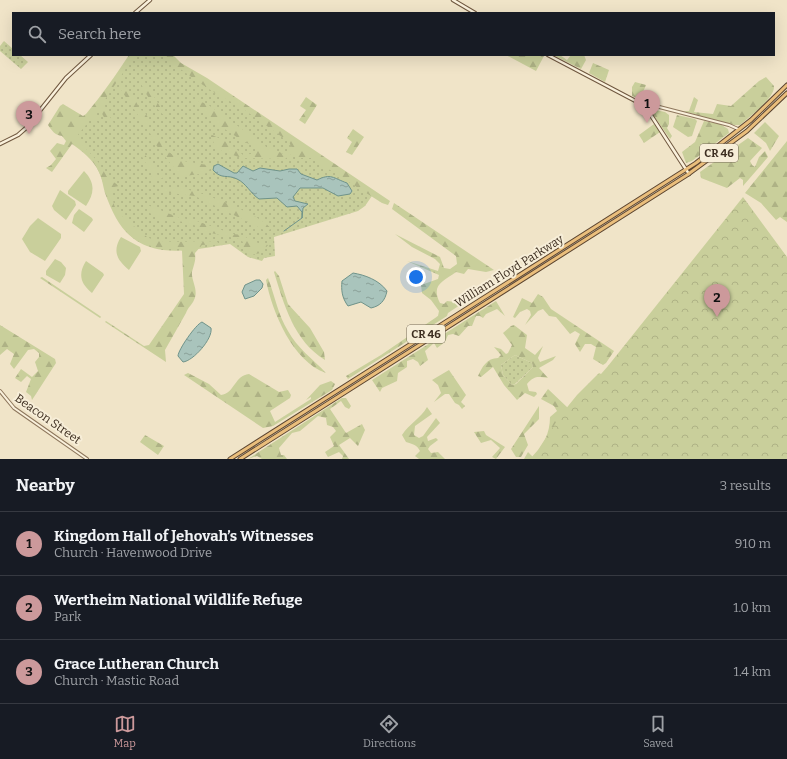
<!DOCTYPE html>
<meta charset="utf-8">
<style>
body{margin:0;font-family:Bitter,serif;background:#20242c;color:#f1f3f6}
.you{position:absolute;left:416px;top:277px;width:14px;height:14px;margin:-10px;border:3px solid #fff;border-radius:50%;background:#1a73e8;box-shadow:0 0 0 6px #1a73e833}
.badge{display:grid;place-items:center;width:26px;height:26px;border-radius:50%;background:#cc999b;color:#111;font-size:13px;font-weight:700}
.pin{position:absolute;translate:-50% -33px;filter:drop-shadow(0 1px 2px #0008)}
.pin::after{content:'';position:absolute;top:21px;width:14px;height:12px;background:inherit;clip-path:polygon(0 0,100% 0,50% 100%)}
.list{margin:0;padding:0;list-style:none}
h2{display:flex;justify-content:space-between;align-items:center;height:52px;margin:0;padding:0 16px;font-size:17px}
h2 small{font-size:13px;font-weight:400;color:#9ea1a6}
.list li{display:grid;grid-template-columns:26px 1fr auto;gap:12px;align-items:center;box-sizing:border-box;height:64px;padding:0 16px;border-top:1px solid #363941}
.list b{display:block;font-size:15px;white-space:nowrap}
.list p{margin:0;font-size:13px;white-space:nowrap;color:#9ea1a6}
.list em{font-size:13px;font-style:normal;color:#9ea1a6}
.icon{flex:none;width:22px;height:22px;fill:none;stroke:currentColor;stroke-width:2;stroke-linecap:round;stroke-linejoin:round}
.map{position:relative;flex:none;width:787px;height:459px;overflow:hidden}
.search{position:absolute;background:#171b24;box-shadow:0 4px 16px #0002;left:12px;right:12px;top:12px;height:44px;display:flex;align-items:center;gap:10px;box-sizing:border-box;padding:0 14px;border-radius:0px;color:#9ea1a6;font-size:15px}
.sheet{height:244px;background:#171b24}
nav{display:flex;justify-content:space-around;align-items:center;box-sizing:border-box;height:56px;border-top:1px solid #363941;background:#171b24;font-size:11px;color:#9ea1a6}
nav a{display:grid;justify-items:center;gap:2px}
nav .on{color:#cc999b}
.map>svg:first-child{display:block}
.grass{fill:url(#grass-dots)}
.forest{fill:url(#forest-firs);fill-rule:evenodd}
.park{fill:url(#park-crowns)}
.garden{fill:#c9cf9b}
.water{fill:url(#water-ripples);stroke:#6f938a}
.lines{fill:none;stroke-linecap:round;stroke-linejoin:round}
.stream{stroke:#6f938a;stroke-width:1}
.tertiary-casing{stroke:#8d765c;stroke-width:4}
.secondary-casing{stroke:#6f573f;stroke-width:4.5}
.trunk-casing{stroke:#5b4430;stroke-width:5}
.tertiary{stroke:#faf1dc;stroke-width:2}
.secondary{stroke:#faf1dc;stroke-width:2.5}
.trunk{stroke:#eabe7c;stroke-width:3}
.labels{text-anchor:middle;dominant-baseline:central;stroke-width:4;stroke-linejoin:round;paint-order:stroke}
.shield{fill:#f7eed8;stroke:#756857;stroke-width:1}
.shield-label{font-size:11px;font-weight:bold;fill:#3d2e20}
.street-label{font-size:12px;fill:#3d2e20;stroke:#f7eed8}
</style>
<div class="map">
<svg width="787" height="459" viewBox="0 0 787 459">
<defs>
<pattern id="grass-dots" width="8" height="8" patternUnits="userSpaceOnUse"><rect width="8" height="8" fill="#c9cf9b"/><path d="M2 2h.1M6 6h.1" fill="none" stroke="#aeb285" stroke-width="1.8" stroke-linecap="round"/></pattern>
<pattern id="forest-firs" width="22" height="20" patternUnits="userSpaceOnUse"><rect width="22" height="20" fill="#c9cf9b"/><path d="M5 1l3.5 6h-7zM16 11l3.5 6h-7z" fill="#aeb285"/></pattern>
<pattern id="park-crowns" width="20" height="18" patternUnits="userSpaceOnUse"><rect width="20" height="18" fill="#c9cf9b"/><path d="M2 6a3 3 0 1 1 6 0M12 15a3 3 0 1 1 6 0" fill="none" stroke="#aeb285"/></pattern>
<pattern id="water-ripples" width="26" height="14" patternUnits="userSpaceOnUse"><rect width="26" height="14" fill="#a9c4bc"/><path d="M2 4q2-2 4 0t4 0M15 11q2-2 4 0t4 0" fill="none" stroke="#8ba098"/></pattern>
</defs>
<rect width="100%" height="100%" fill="#f0e4c8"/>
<!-- grass -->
<path class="grass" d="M4,41L13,49V55H20L28,62L21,69L0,51V46Z
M131,55H168L374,193L365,206L358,211L274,237L275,256L264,258L262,261L248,257L230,244C209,247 185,253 163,250C113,243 114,200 95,164C90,155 80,146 73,138Z
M515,355L532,363L533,367L515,384L512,385L503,375L501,365Z"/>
<!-- forest -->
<path class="forest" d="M129,55H135L104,101L106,111L114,123L105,119L100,110H96L94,115L103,135L94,120H90L77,136L80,142L99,163L107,177L119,186L114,187C110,202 115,211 126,219C133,225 140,232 147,237C162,246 200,239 218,242L217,244L202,245L195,253C196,261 194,264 192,272C191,281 199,290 194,300C192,305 188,307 186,313L165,350L166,362L105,322L106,321L144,346L149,345L184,294L182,251L180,248C135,250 120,234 105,193C103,186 102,177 98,170C93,160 81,150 72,144L52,172L46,168L51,165L56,159L50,151L57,143L64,145L66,141L62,136C55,135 52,131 48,125L60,106L63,104L83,116L86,114C102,95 115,76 129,55Z
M161,55H173L181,63L207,78L390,201L388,205L382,203L311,158H298L293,153L285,159L242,158L224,152L216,148L210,134L229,143L243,155L257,153L256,148C234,136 209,121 195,100L207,104L267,147L284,154L290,152L292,148L289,142L239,106L218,95L197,81Z
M506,55H542L544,56L536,71Z
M553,55H560L567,60L571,55H584L586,60L581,69Z
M593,63L609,70L605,82L589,73Z
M766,77L774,86C775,98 749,117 740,125H734L683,111H689L694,97L698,100L694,112L713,114L717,104L731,106L759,81Z
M141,81L146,83L166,117C158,111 141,90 141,81Z
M635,82L646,85L640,99L632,96V87Z
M121,86C130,91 136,100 140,110L144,111L150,121L147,124L142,121L121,90Z
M306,97L317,105L305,124L299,120L306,110L300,106Z
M655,110L665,112L669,115V124L667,128L672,136L670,139L652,113Z
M677,115L695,119L697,121L692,136L688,137L673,127Z
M704,121L720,124L728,129L729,133L692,161L686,163L682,152L695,142Z
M765,122L779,136L770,151L766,143L754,133Z
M654,124L660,132L644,143L639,135Z
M148,129L151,130L164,141L165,150L183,161L207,165L210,168L208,173L184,176L176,174L175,169L156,145Z
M353,129L364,137L352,155L346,152L352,142L347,138Z
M748,138L762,148L750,161L752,165L755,167L759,157L765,151L768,157L743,186V180L740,178L727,188L701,178L700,172Z
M787,141V222L780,217L776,220L761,203L745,193Z
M140,149L155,167L156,174L164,178L151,180L152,174L140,153Z
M167,187C174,188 182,188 189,190C206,194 262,215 271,229L266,231L195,196L170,193L162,190Z
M394,203L494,270L486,272L468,269L464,274L456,272C442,282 431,285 440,303L444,304L447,301L455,302L470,290L481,291L448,313L447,316L348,379L346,376L381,355L438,316L439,311L431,300L422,293L421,285L438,279L439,275L407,261L438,271L440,264L435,259L412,247L395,234L440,257L444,268L450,269L457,264L456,256L392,209Z
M145,204L180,218L194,220L233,234L242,235L254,242L268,245L261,253L250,255L244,252L242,246L243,242L239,239L206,232L194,225L164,220L152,216Z
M275,271L279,276L288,304L310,328L324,352L325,360C294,341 284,305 274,272Z
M42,277L100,316L101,317L100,318L40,278Z
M268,278C275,296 278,315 288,331C297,348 313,359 326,373C293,362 272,312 266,280Z
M538,294L543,297L551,309L614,351L606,363L603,365L593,359L596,347L591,344H585L580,352L575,344L580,334L575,331L570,334L556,317L549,316L543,309L538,311L525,325L531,315L530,311L527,309L520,312L515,318L513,317L522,298L532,303Z
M496,301L505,316L497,309L486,314L483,318L480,316H476L472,326H468L459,336L453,334L448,335L445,342L437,348L434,343L425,351L428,360L420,366L418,362L413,359L407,361V367L398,373L397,381L382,388L380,392L372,380Z
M0,325L55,359L56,363L32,400L31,396L26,392L31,379L27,376L21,382L15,378L21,369L32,377L38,371L35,362L39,357V353L34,349L28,350L14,369L10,364L14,354L7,349L0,355Z
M514,325L527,335L525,348L535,355L543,346L538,358L540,362L556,356L553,360L539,368L548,378C538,377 535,375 527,384L529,391L536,392L537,394L534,397L525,393L517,400L504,385L493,367L481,377L478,376C482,367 487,358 498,358L501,355L494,347L501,349L506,354L508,353L512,345L503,333L511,326ZM515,355L532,363L533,367L516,384L512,385L503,375L501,365Z
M449,370L466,395L461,402L465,406L462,409L459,405L455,403L449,394H445L434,402L441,393L438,385L432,380Z
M188,373L209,384L221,395C234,394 235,375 249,374L279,392L288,390L291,395L290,398L270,411L275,422L311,399V397L306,400L320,385L331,381L335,384L332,390L273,426L263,428L184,375Z
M548,389L568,408L538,459H524L528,452L533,457C543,445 550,434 550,417L557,411L554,406L541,399Z
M342,398H346L351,406L349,409L345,407L341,401L330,409L346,433L362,424L365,430L358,446L350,438L339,445L349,459H342L343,456L339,452L328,457L325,452L334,446L330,437L336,431L333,427L327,425L326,418L318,416L300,431L292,433L279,448L281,455H284L287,459H262L257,456L248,459Z
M539,406V419L524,434L528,445L521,457H516L511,449Z
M427,407L432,414L415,426L414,435L419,438L423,436L436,418L440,423L427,437L428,441L436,438L438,440L430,446L428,449L431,453L438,452L445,459H419L415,456L420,451C417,445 413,444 406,442L402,435C409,424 421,418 427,407Z
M484,431L486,435L505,447L496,459L492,457L500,448L491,440L481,443L474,432Z
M145,435L164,446L158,455L140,442Z"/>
<!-- park -->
<path class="park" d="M743,197L787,257V459H530L538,450L560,416L577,395L599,373L601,374L608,366Z"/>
<!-- garden -->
<path class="garden" d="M84,171C95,182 95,193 86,206L68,194V191Z
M60,190L75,201L76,205L66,220L54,210L52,206Z
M79,209L92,218L93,220L84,232L72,223L74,215Z
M38,218L61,234V238L45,261L30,252L22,239L30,226Z
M121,237L140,247L141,251L129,270C117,260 112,251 121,237Z
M55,259L61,262L66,268L65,275L60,283L46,275V271Z
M86,261L103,273L104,275L92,293C80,283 78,274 86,261Z"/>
<!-- water -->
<path class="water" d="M218,164L234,173H237L243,166L253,171L260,168L280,171L289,169H297L301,174L317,180C331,173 333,178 347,183L352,191L350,194L338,196L323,188H300L293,197L295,201L308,204L303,208L302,218V212L297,206L287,207L277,198L259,199C251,194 246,183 237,179C227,174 222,180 213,170L214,166Z
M353,273C365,275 379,280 387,291C385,301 380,306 371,308L361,302L348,306C342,298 341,290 342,281Z
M256,280H260L263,284L262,288L254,296L245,299L242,292L245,285Z
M202,322L211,328C213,339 193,361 183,362L178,356C178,350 196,324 202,322Z"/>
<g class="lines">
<!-- stream -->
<path class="stream" d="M284,231L302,218"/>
<defs>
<path id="tertiary" d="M640,102L729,125L738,129
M0,391L14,408L87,459"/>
<path id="secondary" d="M453,0L475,13
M135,13L150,0
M548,55L645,106L689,174
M0,144L18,135L26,128L66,78L91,55"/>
<path id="trunk" d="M230,459L696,163L751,120L787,85
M240,459L687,175L747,131L787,93"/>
</defs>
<!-- tertiary casing -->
<use href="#tertiary" class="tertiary-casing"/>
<!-- secondary casing -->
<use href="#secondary" class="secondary-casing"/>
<!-- trunk casing -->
<use href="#trunk" class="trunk-casing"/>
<!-- tertiary -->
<use href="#tertiary" class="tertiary"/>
<!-- secondary -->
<use href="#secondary" class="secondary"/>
<!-- trunk -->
<use href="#trunk" class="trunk"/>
</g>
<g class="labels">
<!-- shield labels -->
<g class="shield">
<rect x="700" y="144" width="38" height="18" rx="3"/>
<rect x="407" y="325" width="38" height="18" rx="3"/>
</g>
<g class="shield-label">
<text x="719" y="153">CR 46</text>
<text x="426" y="334">CR 46</text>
</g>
<!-- street labels -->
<g class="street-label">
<text transform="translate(509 271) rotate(-32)">William Floyd Parkway</text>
<text transform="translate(48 419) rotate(35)">Beacon Street</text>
</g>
</g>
</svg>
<div class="you"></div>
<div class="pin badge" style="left:647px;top:123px">1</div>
<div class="pin badge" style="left:717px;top:317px">2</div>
<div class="pin badge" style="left:29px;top:134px">3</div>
<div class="search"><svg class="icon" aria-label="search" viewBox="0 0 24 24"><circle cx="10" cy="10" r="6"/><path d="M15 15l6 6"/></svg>Search here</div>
</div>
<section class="sheet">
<h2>Nearby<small>3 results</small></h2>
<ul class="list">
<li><span class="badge">1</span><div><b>Kingdom Hall of Jehovah’s Witnesses</b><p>Church · Havenwood Drive</p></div><em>910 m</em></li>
<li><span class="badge">2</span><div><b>Wertheim National Wildlife Refuge</b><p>Park</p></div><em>1.0 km</em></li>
<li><span class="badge">3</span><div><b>Grace Lutheran Church</b><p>Church · Mastic Road</p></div><em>1.4 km</em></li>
</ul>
</section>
<nav>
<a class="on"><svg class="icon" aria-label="map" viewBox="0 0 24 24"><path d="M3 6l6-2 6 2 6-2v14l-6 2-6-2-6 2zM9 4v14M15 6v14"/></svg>Map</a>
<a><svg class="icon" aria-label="directions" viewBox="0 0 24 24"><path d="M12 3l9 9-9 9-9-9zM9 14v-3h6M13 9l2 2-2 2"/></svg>Directions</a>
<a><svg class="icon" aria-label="saved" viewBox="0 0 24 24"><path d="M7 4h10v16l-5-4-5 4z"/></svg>Saved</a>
</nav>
